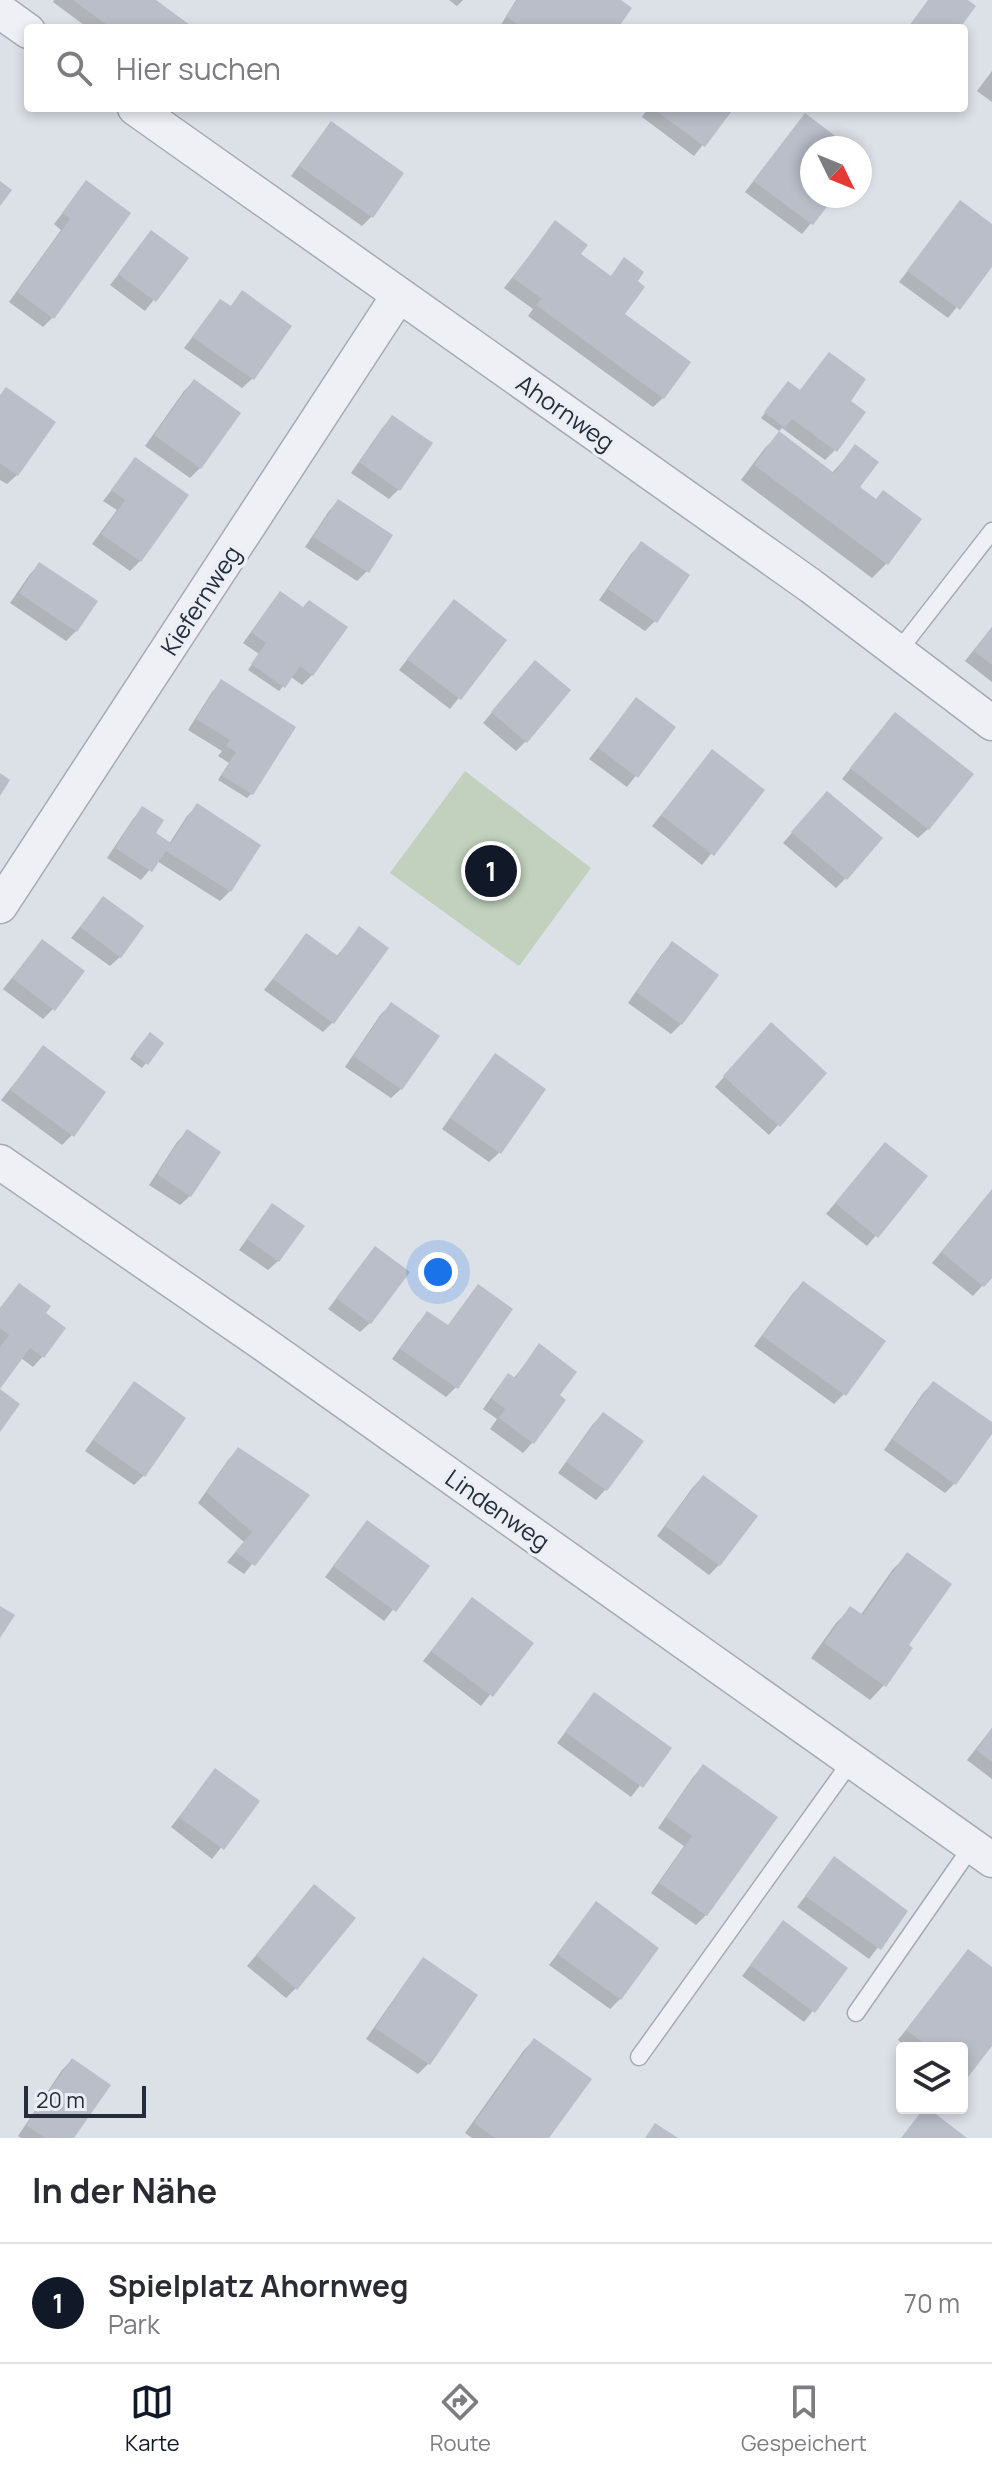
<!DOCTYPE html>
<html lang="de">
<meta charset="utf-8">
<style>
body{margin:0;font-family:Manrope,sans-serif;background:#f7f7f7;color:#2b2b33}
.controls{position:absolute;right:24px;bottom:24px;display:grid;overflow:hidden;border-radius:8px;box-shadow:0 4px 12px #0003}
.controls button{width:72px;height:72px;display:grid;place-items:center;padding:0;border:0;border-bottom:2px solid #e1e1e2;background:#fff;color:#2b2b33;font:40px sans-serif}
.compass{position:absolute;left:800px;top:136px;width:72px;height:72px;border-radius:50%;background:#fff;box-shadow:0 4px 12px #0003;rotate:133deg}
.scale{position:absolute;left:24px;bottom:20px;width:122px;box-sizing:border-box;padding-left:8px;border:4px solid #252d3d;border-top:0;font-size:22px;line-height:28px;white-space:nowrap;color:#252d3d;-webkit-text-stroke:6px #ebeef4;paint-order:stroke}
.you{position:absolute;left:438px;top:1272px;width:28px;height:28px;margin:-20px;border:6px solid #fff;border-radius:50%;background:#1a73e8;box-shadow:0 0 0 12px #1a73e833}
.badge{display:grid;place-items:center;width:52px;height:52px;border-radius:50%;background:#111827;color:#fff;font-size:26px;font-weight:700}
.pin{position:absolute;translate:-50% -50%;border:4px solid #fff;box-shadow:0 2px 8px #0006}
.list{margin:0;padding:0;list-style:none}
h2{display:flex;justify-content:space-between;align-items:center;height:104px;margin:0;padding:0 32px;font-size:34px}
h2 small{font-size:26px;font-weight:400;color:#7c7c81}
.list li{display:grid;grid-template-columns:52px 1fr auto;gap:24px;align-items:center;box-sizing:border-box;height:120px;padding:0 32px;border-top:2px solid #e1e1e2}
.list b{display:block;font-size:30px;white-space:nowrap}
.list p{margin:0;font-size:26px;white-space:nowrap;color:#7c7c81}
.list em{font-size:26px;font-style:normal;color:#7c7c81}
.icon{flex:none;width:44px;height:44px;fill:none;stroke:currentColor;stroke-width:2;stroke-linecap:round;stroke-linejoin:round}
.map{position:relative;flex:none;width:992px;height:2138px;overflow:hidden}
.search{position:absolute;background:#fff;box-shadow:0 4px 12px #0003;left:24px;right:24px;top:24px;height:88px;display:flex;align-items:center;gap:20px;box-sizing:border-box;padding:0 28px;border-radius:8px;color:#7c7c81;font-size:30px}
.sheet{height:224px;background:#fff}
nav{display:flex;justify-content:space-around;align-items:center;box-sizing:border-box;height:112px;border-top:2px solid #e1e1e2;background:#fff;font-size:22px;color:#7c7c81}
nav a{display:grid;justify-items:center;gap:4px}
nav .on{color:#111827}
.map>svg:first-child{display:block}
.green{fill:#c1d1bd}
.shadow{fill:#0003}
.building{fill:#b9bec9}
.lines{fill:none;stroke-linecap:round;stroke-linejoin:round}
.service-casing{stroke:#a5aab4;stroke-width:19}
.minor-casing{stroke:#a5aab4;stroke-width:37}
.service{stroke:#eef0f5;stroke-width:16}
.minor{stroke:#eef0f5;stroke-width:34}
.labels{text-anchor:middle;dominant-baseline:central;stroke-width:7;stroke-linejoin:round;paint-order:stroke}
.street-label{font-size:24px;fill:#252d3d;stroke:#ebeef4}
</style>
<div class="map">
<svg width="992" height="2138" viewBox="0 0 992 2138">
<rect width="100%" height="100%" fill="#dce0e7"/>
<!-- green -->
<path class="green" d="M465,771L591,868L519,966L390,873Z"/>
<!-- shadow -->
<path class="shadow" d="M54,0H153L191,28H88L53,2Z
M449,0H463L457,6Z
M516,0H618L615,28H499Z
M992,71V102L977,91Z
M648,108H732L694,156L642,117Z
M805,115L848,148H812V196H833L802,234L745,192Z
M331,124L372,216L362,226L291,176L322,134Z
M86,183L53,317L43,327L9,302L61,230L54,224Z
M960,203L992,226V263L948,318L899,282Z
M555,223L578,255L609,278L625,260L622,315L663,398L653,407L528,316L533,309L504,288Z
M151,233L186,258L145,311L110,285Z
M242,293L289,326L252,379L242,388L184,348L220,301L229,308Z
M829,354L848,401L835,450L825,460L782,428L779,431L761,418L784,388L799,392Z
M194,381L239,414L200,468L190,478L145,446L184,391Z
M0,396L17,475L7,484L0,480Z
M393,417L398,490L389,499L351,473L383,427Z
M779,434L832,473L855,447L858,488L886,564L872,578L741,480L765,448Z
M135,460L140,561L130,571L92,544L117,510L103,501Z
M338,501L367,571L357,581L305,547L329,511Z
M641,544L655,621L645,631L599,600L631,554Z
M40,564L76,631L66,641L10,603L30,574Z
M280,594L312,675L302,685L291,677L279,691L248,670L259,654L243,643L271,604Z
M444,612L504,641L450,709L399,670Z
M992,627V682L965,661Z
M526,672V741L516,751L483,723Z
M222,682L251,794L247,798L218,780L229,763L218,756L222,751L188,730L212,692Z
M636,700L674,727L627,787L589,759Z
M886,724L928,829L918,838L842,779Z
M712,752L762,790L702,865L652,826Z
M818,803L845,879L836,888L783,843Z
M197,806L230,891L220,901L157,861L141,880L107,858L133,819L142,809L153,833L169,844L187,816Z
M103,898L120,957L110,966L71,938Z
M359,929L333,1022L323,1032L264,990L306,936L336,957Z
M42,941L53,1009L43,1019L3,989Z
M672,944L681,1024L671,1034L628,1003L662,954Z
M391,1005L401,1089L391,1098L345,1067L381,1014Z
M761,1035L778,1125L769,1135L715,1087Z
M145,1039L161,1044L142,1068L130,1059Z
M43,1048L72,1135L62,1145L1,1100Z
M496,1056L499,1153L489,1162L442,1129L486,1066Z
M187,1132L190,1196L180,1205L149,1185L177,1142Z
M876,1154L925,1177L867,1246L826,1214Z
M992,1190V1275L973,1296L932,1263Z
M272,1206L278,1261L268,1270L239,1250L263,1216Z
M375,1249L370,1323L360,1332L328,1309Z
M803,1283L844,1394L834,1404L754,1346L793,1293Z
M19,1285L43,1313L42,1357L33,1367L21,1358L0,1386V1308Z
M478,1287L456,1387L446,1397L392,1359L418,1323L428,1314L447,1327Z
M540,1346L557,1396L563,1400L532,1443L523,1453L490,1429L497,1419L483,1409L499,1386L509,1376L513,1379Z
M933,1383L992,1425V1431L955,1483L945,1493L884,1450L923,1393Z
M135,1384L144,1475L134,1485L85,1451L125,1394Z
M603,1414L641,1441L605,1490L596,1500L558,1473L593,1424Z
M238,1450L307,1496L244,1574L227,1562L244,1542L198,1503L228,1460Z
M703,1477L719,1565L709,1575L657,1536L693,1487Z
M367,1522L427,1566L384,1621L325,1577Z
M908,1555L906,1645L884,1685L870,1700L811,1658L836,1623L850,1609L860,1616L893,1569Z
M472,1599L531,1643L481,1706L423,1661Z
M594,1695L669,1748L631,1797L557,1743Z
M992,1728V1779L967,1760Z
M703,1767L706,1915L696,1925L651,1893L684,1846L658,1828L693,1777Z
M215,1771L257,1802L212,1859L171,1827Z
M834,1859L905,1912L869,1959L797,1907Z
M305,1897L296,1988L286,1998L247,1966Z
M596,1904L620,1999L610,2009L549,1965Z
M783,1923L846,1969L804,2022L742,1976Z
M423,1960L475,1995L428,2064L418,2074L366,2039L414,1970Z
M959,1962L992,1970V2042L962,2080V2048H908L898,2040Z
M534,2040L547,2138H472L465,2133L524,2050Z
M72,2060L71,2138H21L18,2136L62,2070Z"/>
<!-- building -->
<path class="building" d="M73,0H156L194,28H111Z
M517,0H621L632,8L618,28H522L506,16Z
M928,0H968L976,6L960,28H911L909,26Z
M652,108H734L705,147Z
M805,113L851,148H812V196H835L813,225L753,181Z
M331,121L404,173L373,218L299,166Z
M86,180L131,213L54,319L17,292L70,219L62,213Z
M0,181L12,190L0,206Z
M960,200L992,224V267L960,310L907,271Z
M555,220L588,245L581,254L611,276L624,257L644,272L638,281L645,287L625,314L691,362L664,399L536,305L542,299L513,278Z
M151,230L189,258L156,302L118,274Z
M242,290L292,326L254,380L192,337L220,299L231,306Z
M829,352L866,379L851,401L866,412L837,452L792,419L785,428L764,412L788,381L800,390Z
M194,379L241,413L201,469L154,435Z
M6,387L56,422L18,476L0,463V395Z
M392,415L433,443L400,491L359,462Z
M779,431L834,473L855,444L879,462L860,487L876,499L883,490L922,519L888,565L754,465Z
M135,457L189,495L141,562L101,534L125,500L111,490Z
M338,499L393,535L369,573L313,537Z
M641,541L690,575L657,623L608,589Z
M39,562L98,601L77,632L19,593Z
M280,591L303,607L309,600L348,627L313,676L300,666L285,688L251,664L266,643L251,632Z
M454,599L507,640L461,700L407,659Z
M992,627V665L974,651Z
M535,660L571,690L527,743L491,712Z
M221,679L296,727L253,795L221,775L236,752L226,746L230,740L196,719Z
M636,697L676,727L638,778L598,748Z
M895,712L974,774L929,830L850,768Z
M712,749L765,790L714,856L661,815Z
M0,773L10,780L0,796Z
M827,791L883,838L847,880L791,832Z
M197,803L261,845L231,892L166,851L152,872L115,848L142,806L164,820L156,833L171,843Z
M103,896L144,926L121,958L80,927Z
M359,926L389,948L334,1024L273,979L306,933L338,956Z
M42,939L85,971L55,1011L12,978Z
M672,941L719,975L682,1025L636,992Z
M391,1002L440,1036L402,1090L353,1056Z
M771,1022L827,1073L780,1127L723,1076Z
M150,1032L164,1043L148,1065L133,1054Z
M43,1045L106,1092L74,1137L10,1090Z
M495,1053L546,1089L501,1154L450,1118Z
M187,1129L221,1152L191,1197L157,1174Z
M885,1142L928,1176L878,1238L835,1203Z
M992,1189V1278L984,1287L941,1252Z
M272,1203L305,1226L279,1262L247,1239Z
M375,1246L410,1272L371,1324L336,1298Z
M803,1281L886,1341L846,1396L762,1336Z
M19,1283L51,1306L46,1313L66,1328L44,1358L30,1348L0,1389V1347L9,1335L0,1328V1308Z
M478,1284L513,1309L458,1389L400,1349L427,1311L448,1325Z
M539,1343L577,1372L560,1395L566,1400L534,1444L499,1418L505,1409L491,1398L508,1373L515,1378Z
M134,1381L186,1418L145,1477L93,1440Z
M933,1381L992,1422V1434L956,1485L892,1439Z
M0,1389L20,1404L0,1432Z
M603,1412L644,1441L607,1491L566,1462Z
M238,1447L310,1495L255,1566L235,1552L252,1532L206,1492Z
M703,1475L758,1516L720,1566L665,1526Z
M367,1520L430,1566L396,1612L333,1566Z
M907,1552L952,1584L909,1645L913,1648L886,1687L824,1643L850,1606L863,1615Z
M472,1597L534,1643L493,1697L431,1651Z
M0,1606L15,1615L0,1638Z
M594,1692L672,1748L643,1788L565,1732Z
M992,1728V1762L976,1750Z
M703,1764L778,1817L707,1916L659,1883L692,1836L666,1817Z
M215,1768L260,1801L224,1850L179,1817Z
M834,1856L908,1911L881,1950L805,1896Z
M314,1884L356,1918L297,1990L256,1955Z
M596,1901L659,1948L621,2000L557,1954Z
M783,1920L848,1968L815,2013L750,1965Z
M968,1949L992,1967V2046L968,2077L962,2072V2048H930L906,2030Z
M423,1957L478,1995L430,2065L375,2028Z
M534,2038L592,2079L549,2138H495L474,2123Z
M72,2058L111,2085L74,2138H45L26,2125Z
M924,2108H928L967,2138H901Z
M655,2123L678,2138H645Z"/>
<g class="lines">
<defs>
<path id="service" d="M897,653L992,531
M856,2013L972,1846
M639,2057L852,1760"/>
<path id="minor" d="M0,11L28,31
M135,108L811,586L992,723
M0,906L399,295
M0,1162L261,1342L992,1860"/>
</defs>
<!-- service casing -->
<use href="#service" class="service-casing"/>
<!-- minor casing -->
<use href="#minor" class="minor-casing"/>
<!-- service -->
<use href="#service" class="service"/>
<!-- minor -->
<use href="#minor" class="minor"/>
</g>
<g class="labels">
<!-- street labels -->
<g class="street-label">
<text transform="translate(566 412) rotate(35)">Ahornweg</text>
<text transform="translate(200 600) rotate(-57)">Kiefernweg</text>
<text transform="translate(498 1509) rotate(35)">Lindenweg</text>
</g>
</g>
</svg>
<div class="controls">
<button><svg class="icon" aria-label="layers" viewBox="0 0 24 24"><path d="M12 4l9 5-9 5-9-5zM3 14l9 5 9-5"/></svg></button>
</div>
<svg class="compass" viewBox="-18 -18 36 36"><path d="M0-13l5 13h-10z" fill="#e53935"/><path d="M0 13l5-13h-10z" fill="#7c7c81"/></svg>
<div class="scale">20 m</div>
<div class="you"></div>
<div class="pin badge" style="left:491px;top:871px">1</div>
<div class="search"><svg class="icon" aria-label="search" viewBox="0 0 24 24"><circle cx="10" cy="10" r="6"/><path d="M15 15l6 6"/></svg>Hier suchen</div>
</div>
<section class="sheet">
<h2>In der Nähe<small></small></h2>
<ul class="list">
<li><span class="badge">1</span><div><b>Spielplatz Ahornweg</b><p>Park</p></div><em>70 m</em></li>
</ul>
</section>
<nav>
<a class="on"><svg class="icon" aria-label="map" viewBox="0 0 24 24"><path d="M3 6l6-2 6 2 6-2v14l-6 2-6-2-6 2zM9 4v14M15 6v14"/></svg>Karte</a>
<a><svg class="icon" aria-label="directions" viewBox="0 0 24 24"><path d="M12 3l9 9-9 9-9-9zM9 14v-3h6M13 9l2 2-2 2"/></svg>Route</a>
<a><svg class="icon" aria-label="saved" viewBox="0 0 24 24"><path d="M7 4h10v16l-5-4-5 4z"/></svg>Gespeichert</a>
</nav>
